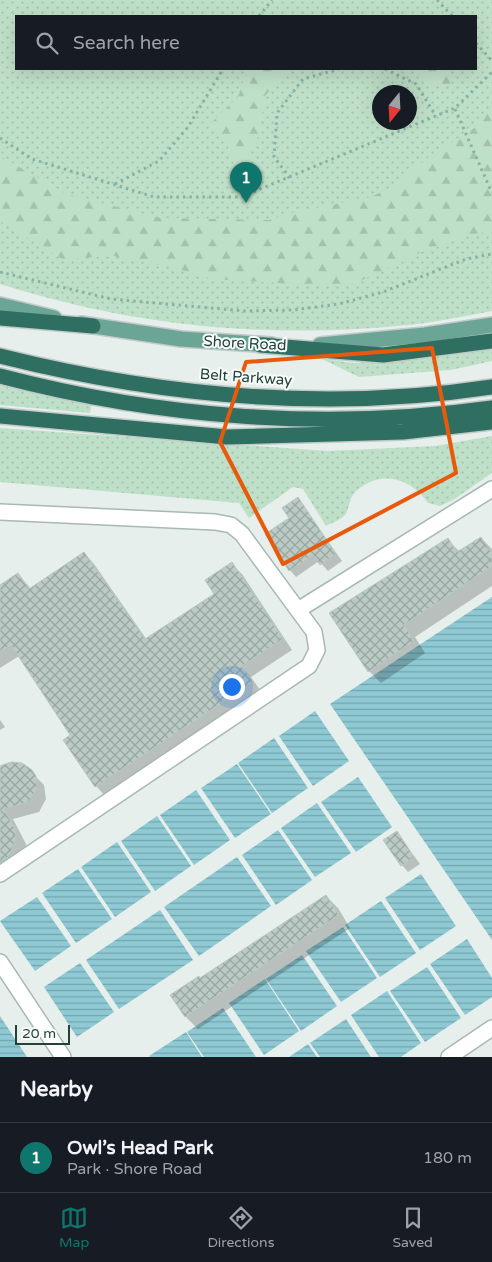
<!DOCTYPE html>
<meta charset="utf-8">
<style>
body{margin:0;font-family:"Varela Round",sans-serif;background:#242831;color:#f1f3f6}
.compass{position:absolute;left:372px;top:85px;width:45px;height:45px;border-radius:50%;background:#171b24;box-shadow:0 5px 20px #0002;rotate:198deg}
.scale{position:absolute;left:15px;bottom:12px;width:55px;box-sizing:border-box;padding-left:5px;border:2px solid #24423a;border-top:0;font-size:14px;line-height:18px;white-space:nowrap;color:#24423a;-webkit-text-stroke:4px #f7fbf9;paint-order:stroke}
.you{position:absolute;left:231px;top:686px;width:18px;height:18px;margin:-12px;border:4px solid #fff;border-radius:50%;background:#1a73e8;box-shadow:0 0 0 8px #1a73e833}
.badge{display:grid;place-items:center;width:32px;height:32px;border-radius:50%;background:#0f766e;color:#fff;font-size:16px;font-weight:700}
.pin{position:absolute;translate:-50% -41px;filter:drop-shadow(0 1px 2px #0008)}
.pin::after{content:'';position:absolute;top:26px;width:18px;height:15px;background:inherit;clip-path:polygon(0 0,100% 0,50% 100%)}
.list{margin:0;padding:0;list-style:none}
h2{display:flex;justify-content:space-between;align-items:center;height:65px;margin:0;padding:0 20px;font-size:21px}
h2 small{font-size:16px;font-weight:400;color:#9ea1a6}
.list li{display:grid;grid-template-columns:32px 1fr auto;gap:15px;align-items:center;box-sizing:border-box;height:70px;padding:0 20px;border-top:1px solid #363941}
.list b{display:block;font-size:19px;white-space:nowrap}
.list p{margin:0;font-size:16px;white-space:nowrap;color:#9ea1a6}
.list em{font-size:16px;font-style:normal;color:#9ea1a6}
.icon{flex:none;width:28px;height:28px;fill:none;stroke:currentColor;stroke-width:2;stroke-linecap:round;stroke-linejoin:round}
.map{position:relative;flex:none;width:492px;height:1057px;overflow:hidden}
.search{position:absolute;background:#171b24;box-shadow:0 5px 20px #0002;left:15px;right:15px;top:15px;height:55px;display:flex;align-items:center;gap:12px;box-sizing:border-box;padding:0 18px;border-radius:0px;color:#9ea1a6;font-size:19px}
.sheet{height:135px;background:#171b24}
nav{display:flex;justify-content:space-around;align-items:center;box-sizing:border-box;height:70px;border-top:1px solid #363941;background:#171b24;font-size:14px;color:#9ea1a6}
nav a{display:grid;justify-items:center;gap:2px}
nav .on{color:#0f766e}
.map>svg:first-child{display:block}
.grass{fill:url(#grass-dots);fill-rule:evenodd}
.forest{fill:url(#forest-firs)}
.water{fill:url(#water-rules)}
.shadow{fill:#0003}
.building{fill:url(#building-cross-hatch);stroke:#b8c9c2}
.lines{fill:none;stroke-linecap:round;stroke-linejoin:round}
.minor-casing{stroke:#a8b8b2;stroke-width:18}
.major-casing{stroke:#c2cac8;stroke-width:18}
.highway-casing{stroke:#c2cac8;stroke-width:18}
.path{stroke:#86b3a5;stroke-width:3;stroke-dasharray:2.5 4;stroke-linecap:butt}
.minor{stroke:#fff;stroke-width:15}
.major{stroke:#6aa596;stroke-width:15}
.highway{stroke:#2f6f62;stroke-width:15}
.marked{fill:none;stroke:#e8590c;stroke-width:4;stroke-linejoin:round}
.labels{text-anchor:middle;dominant-baseline:central;stroke-width:4;stroke-linejoin:round;paint-order:stroke}
.street-label{font-size:15px;fill:#24423a;stroke:#f7fbf9}
</style>
<div class="map">
<svg width="492" height="1057" viewBox="0 0 492 1057">
<defs>
<pattern id="grass-dots" width="8" height="8" patternUnits="userSpaceOnUse" patternTransform="scale(1.25)"><rect width="8" height="8" fill="#bfe0c8"/><path d="M2 2h.1M6 6h.1" fill="none" stroke="#a4c1ad" stroke-width="1.8" stroke-linecap="round"/></pattern>
<pattern id="forest-firs" width="22" height="20" patternUnits="userSpaceOnUse" patternTransform="scale(1.25)"><rect width="22" height="20" fill="#bfe0c8"/><path d="M5 1l3.5 6h-7zM16 11l3.5 6h-7z" fill="#a4c1ad"/></pattern>
<pattern id="water-rules" width="6" height="5" patternUnits="userSpaceOnUse" patternTransform="scale(1.25)"><rect width="6" height="5" fill="#8ec9d4"/><path d="M0 2.5h6" fill="none" stroke="#74a5ad"/></pattern>
<pattern id="building-cross-hatch" width="8" height="8" patternUnits="userSpaceOnUse" patternTransform="scale(1.25)"><rect width="8" height="8" fill="#bbcac4"/><path d="M0 0l8 8M0 8l8-8" fill="none" stroke="#98a6a0"/></pattern>
</defs>
<rect width="100%" height="100%" fill="#e6efeb"/>
<!-- grass -->
<path class="grass" d="M0,0H492V311C465,316 437,322 409,325C266,339 137,327 0,284ZM16,16H476V69H16ZM380,92H410V122H380Z
M492,348V361L451,370L359,377L322,359L354,363Z
M0,385L11,388L92,404L90,413L0,405Z
M0,428L328,451L435,446L492,436V473L453,500L440,506L428,503C410,477 380,469 355,492C350,497 349,507 346,514C342,519 332,523 326,526L303,489L293,487L249,518L239,503L0,482Z"/>
<!-- forest -->
<path class="forest" d="M247,69H287L265,96L259,134L248,160L233,163L227,143L209,125L238,97Z
M415,69H450L451,84L431,85Z
M492,102V232L478,233L430,248L356,283L313,285L212,279L175,268L113,256L62,259L0,221V156L66,194L160,218L269,220L291,213L371,197L394,186L430,156L479,125Z"/>
<!-- water -->
<path class="water" d="M492,597V940L330,704Z
M315,711L349,761L313,786L279,736Z
M274,738L308,788L272,813L238,763Z
M237,764L271,814L235,838L201,788Z
M358,777L392,827L356,852L321,802Z
M196,790L230,840L194,865L160,815Z
M317,803L351,853L315,877L281,828Z
M157,816L191,866L155,891L121,841Z
M278,830L312,880L276,905L242,855Z
M117,842L151,892L115,917L81,867Z
M237,857L271,906L199,956L164,907Z
M78,869L112,919L76,943L42,893Z
M421,874L456,926L420,950L385,898Z
M37,897L71,946L35,971L0,921Z
M381,901L416,953L380,977L345,925Z
M160,910L193,960L119,1009L86,960Z
M343,927L377,978L341,1002L306,951Z
M467,939L492,978V997L465,1015L430,964Z
M302,955L337,1006L301,1031L266,979Z
M80,963L114,1012L77,1037L44,987Z
M427,967L461,1018L425,1042L390,991Z
M265,979L299,1031L264,1055L229,1003Z
M387,991L421,1043L401,1057H379L351,1015Z
M223,1008L256,1057H204L187,1032Z
M0,1016L27,1057H0Z
M346,1019L371,1057H320L310,1043Z
M186,1032L202,1057H150L149,1056Z
M308,1044L317,1057H289Z"/>
<!-- shadow -->
<path class="shadow" d="M298,499L342,561L328,571L319,561L296,577L290,570L291,519Z
M481,538L492,549V586L415,637L425,653L381,683L369,671L448,540L460,552Z
M84,553L94,564L147,640L216,594L231,564L242,574L292,650L251,677L262,693L106,797L96,786L72,736L19,656L0,668V586L18,574L31,589Z
M0,720L5,727L0,730Z
M25,766L44,785L46,799L39,812L13,819L26,844L25,857L0,879V770Z
M397,833L420,864L408,872L402,865Z
M326,896L338,908L350,928L198,1029L186,1017L172,995L200,980Z"/>
<!-- building -->
<path class="building" d="M298,497L336,554L320,565L313,555L289,571L265,534L289,518L282,508Z
M481,537L492,553V566L404,625L414,641L368,672L329,613L448,538L457,552Z
M84,552L145,639L214,594L205,580L232,562L283,639L242,666L253,682L95,787L63,740L70,735L11,645L0,652V585L18,573L29,589Z
M11,762L22,763L32,770L36,776L37,788L29,802L4,809L15,829L16,839L9,856L0,863V766Z
M397,831L414,857L401,866L383,840Z
M326,895L339,915L185,1017L170,995L199,976L200,978Z"/>
<g class="lines">
<defs>
<path id="minor" d="M0,512L215,522L231,525L242,534L314,632L317,650L309,666L0,874
M298,610L492,489
M0,962L63,1057
M449,1057L492,1028"/>
<path id="major" d="M0,305L54,318
M81,324L181,339L272,345
M320,345L425,335L492,325"/>
<path id="highway" d="M0,318L93,326
M260,345L383,355L492,341
M0,356C160,396 328,412 492,387
M0,376C160,418 328,431 492,408
M0,416L227,437L403,432L492,422"/>
</defs>
<!-- minor casing -->
<use href="#minor" class="minor-casing"/>
<!-- major casing -->
<use href="#major" class="major-casing"/>
<!-- highway casing -->
<use href="#highway" class="highway-casing"/>
<!-- path -->
<path class="path" d="M437,0L452,16
M259,16L272,0
M476,43L492,61
M385,69L416,84L436,116
M455,109L492,193
M0,138L32,159L154,197H241L455,108L492,72
M290,178L274,157L277,113L303,79L339,69
M115,184L159,161L188,127L223,69
M0,272L111,299L244,311L293,310L339,304L383,292L466,259L492,254"/>
<!-- minor -->
<use href="#minor" class="minor"/>
<!-- major -->
<use href="#major" class="major"/>
<!-- highway -->
<use href="#highway" class="highway"/>
</g>
<!-- marked area -->
<path class="marked" d="M432,348L456,473L283,564L220,442L246,362Z"/>
<g class="labels">
<!-- street labels -->
<g class="street-label">
<text transform="translate(245 343) rotate(3)">Shore Road</text>
<text transform="translate(246 377) rotate(4)">Belt Parkway</text>
</g>
</g>
</svg>
<svg class="compass" viewBox="-18 -18 36 36"><path d="M0-13l5 13h-10z" fill="#e53935"/><path d="M0 13l5-13h-10z" fill="#9ea1a6"/></svg>
<div class="scale">20 m</div>
<div class="you"></div>
<div class="pin badge" style="left:246px;top:203px">1</div>
<div class="search"><svg class="icon" aria-label="search" viewBox="0 0 24 24"><circle cx="10" cy="10" r="6"/><path d="M15 15l6 6"/></svg>Search here</div>
</div>
<section class="sheet">
<h2>Nearby<small></small></h2>
<ul class="list">
<li><span class="badge">1</span><div><b>Owl’s Head Park</b><p>Park · Shore Road</p></div><em>180 m</em></li>
</ul>
</section>
<nav>
<a class="on"><svg class="icon" aria-label="map" viewBox="0 0 24 24"><path d="M3 6l6-2 6 2 6-2v14l-6 2-6-2-6 2zM9 4v14M15 6v14"/></svg>Map</a>
<a><svg class="icon" aria-label="directions" viewBox="0 0 24 24"><path d="M12 3l9 9-9 9-9-9zM9 14v-3h6M13 9l2 2-2 2"/></svg>Directions</a>
<a><svg class="icon" aria-label="saved" viewBox="0 0 24 24"><path d="M7 4h10v16l-5-4-5 4z"/></svg>Saved</a>
</nav>
